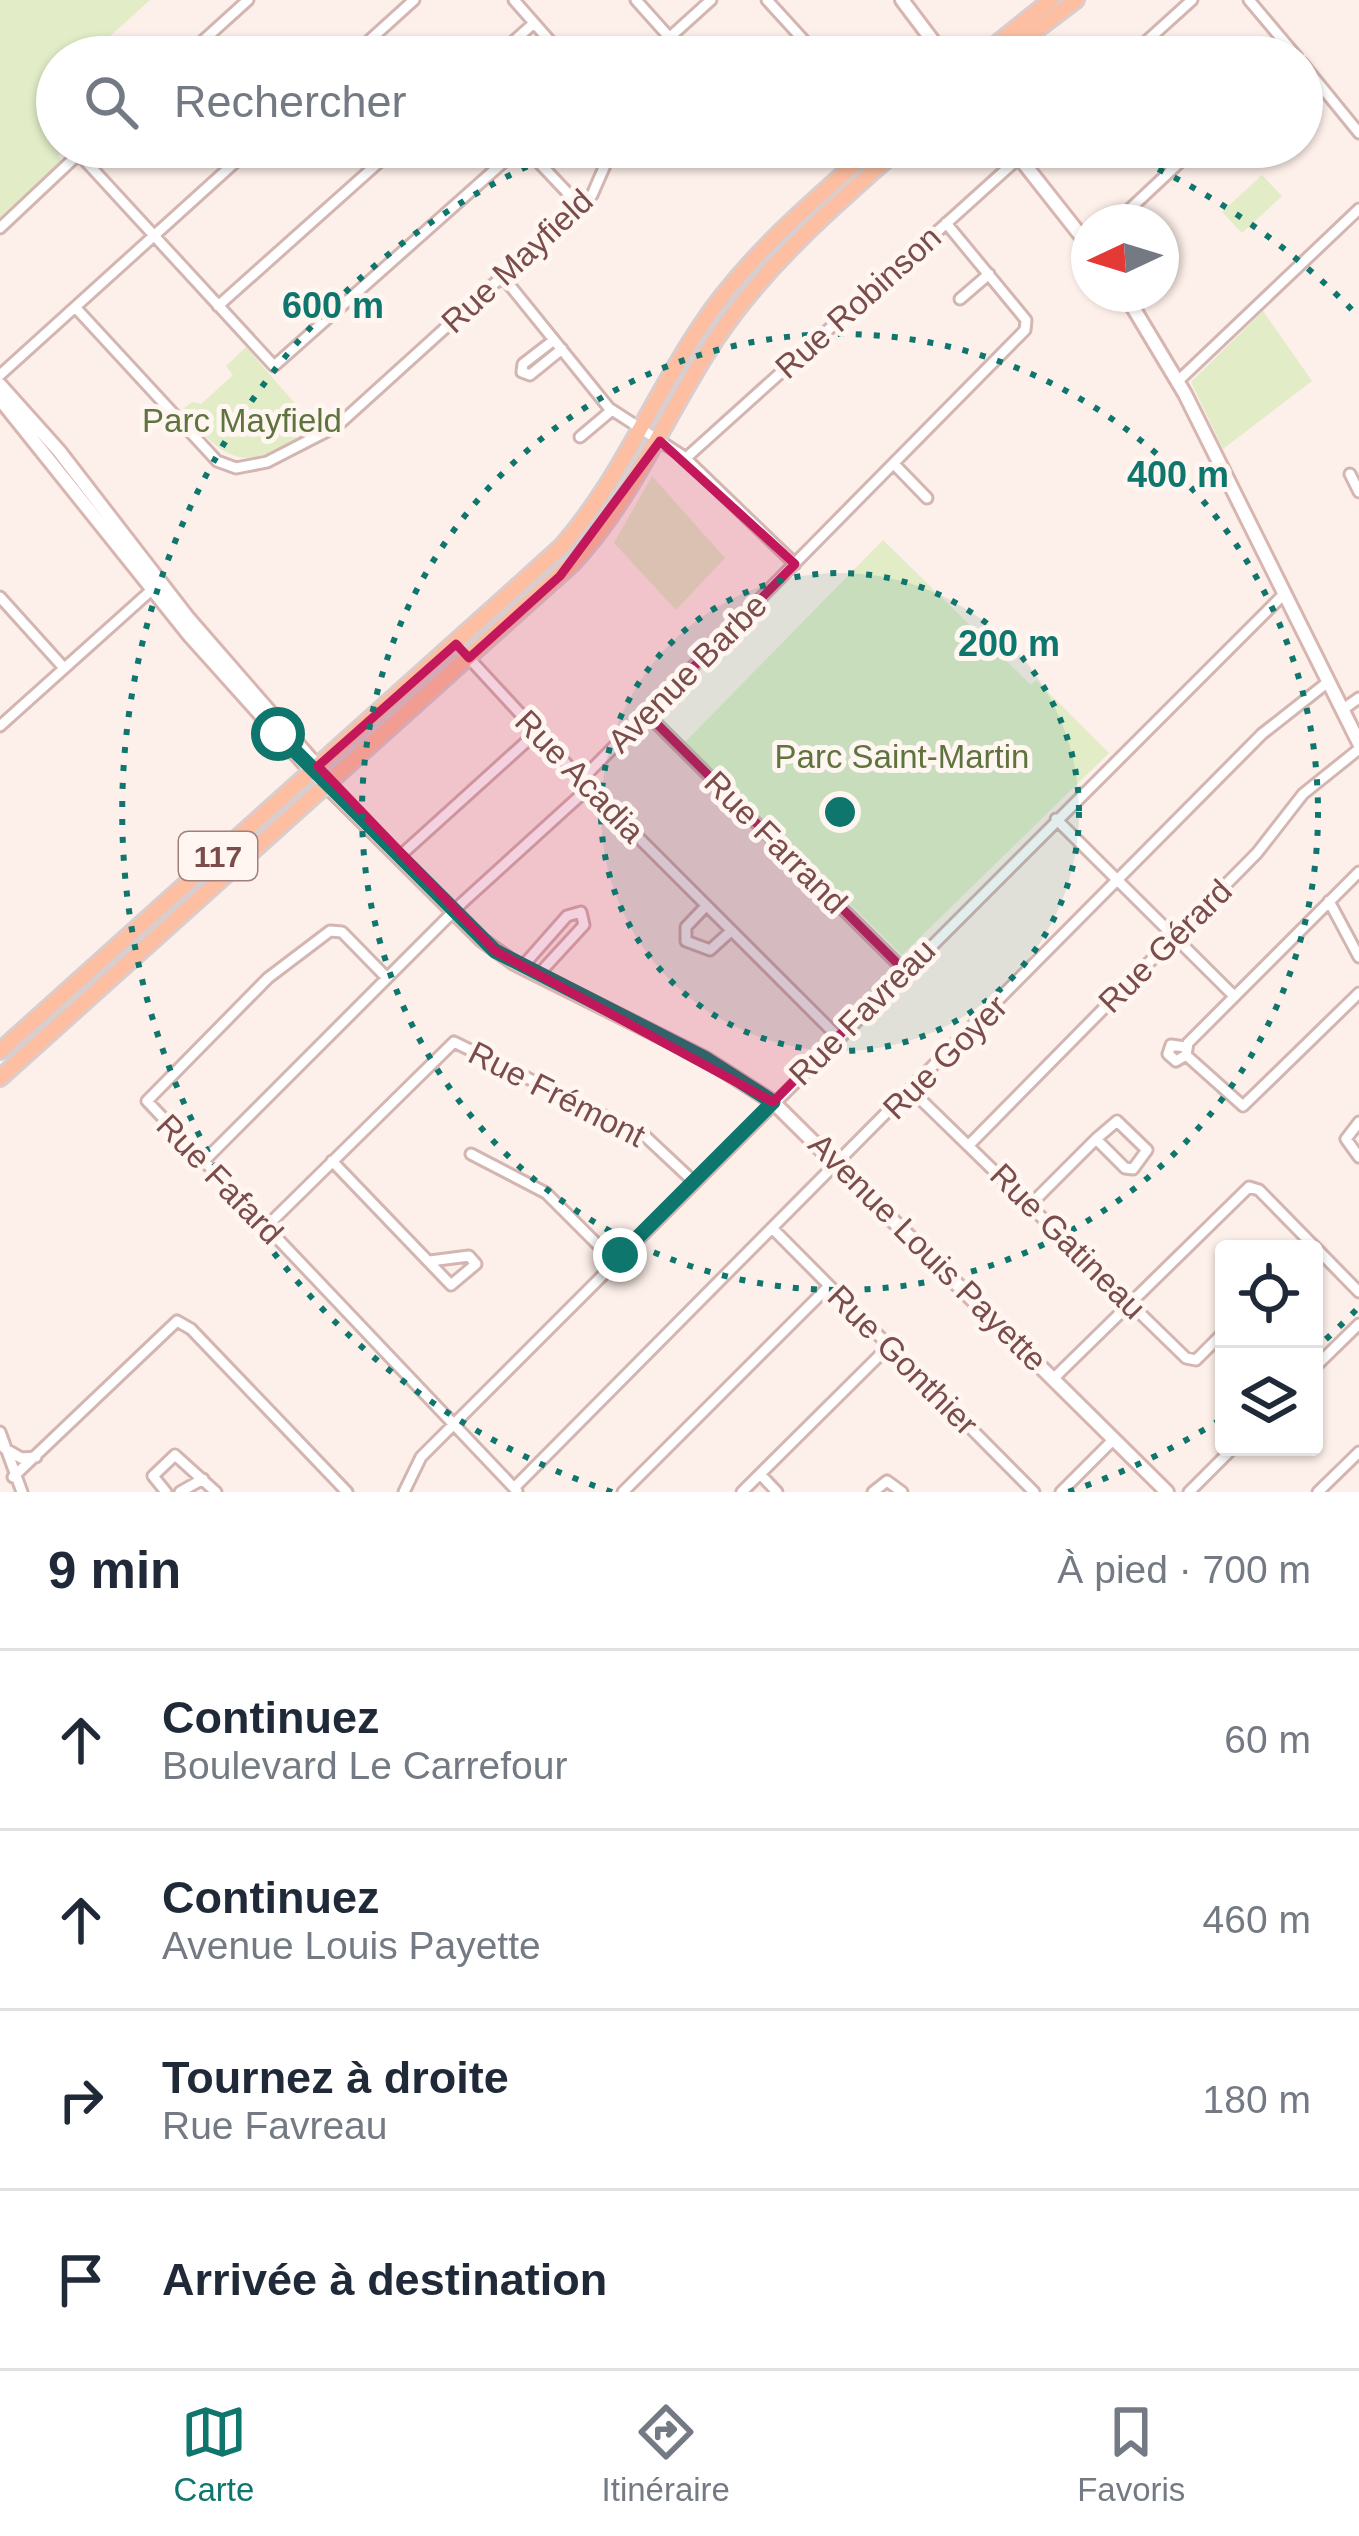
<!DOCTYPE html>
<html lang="fr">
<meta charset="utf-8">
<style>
body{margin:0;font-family:Arial,sans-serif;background:#f2f2f3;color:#1f2937}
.controls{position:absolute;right:36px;bottom:36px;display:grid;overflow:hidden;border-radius:12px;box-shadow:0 3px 9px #0004}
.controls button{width:108px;height:108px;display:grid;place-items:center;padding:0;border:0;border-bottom:3px solid #e0e1e3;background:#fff;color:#1f2937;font:60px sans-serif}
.compass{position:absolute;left:1071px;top:204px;width:108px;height:108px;border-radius:50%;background:#fff;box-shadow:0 3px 9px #0004;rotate:266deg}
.stop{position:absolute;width:36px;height:36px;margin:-27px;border:9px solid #0f766e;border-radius:50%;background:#fff}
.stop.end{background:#0f766e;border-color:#fff;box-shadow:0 3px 12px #0008}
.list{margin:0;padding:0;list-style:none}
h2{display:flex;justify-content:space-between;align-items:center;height:156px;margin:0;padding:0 48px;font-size:51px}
h2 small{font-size:39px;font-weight:400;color:#747a83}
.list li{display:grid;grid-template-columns:78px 1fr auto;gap:36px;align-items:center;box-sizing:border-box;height:180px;padding:0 48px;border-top:3px solid #e0e1e3}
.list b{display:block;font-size:45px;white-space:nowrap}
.list p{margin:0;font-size:39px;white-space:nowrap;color:#747a83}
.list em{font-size:39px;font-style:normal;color:#747a83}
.icon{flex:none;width:66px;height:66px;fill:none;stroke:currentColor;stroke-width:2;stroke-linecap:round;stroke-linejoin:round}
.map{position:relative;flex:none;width:1359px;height:1492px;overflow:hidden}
.search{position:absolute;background:#fff;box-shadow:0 3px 9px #0004;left:36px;right:36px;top:36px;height:132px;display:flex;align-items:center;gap:30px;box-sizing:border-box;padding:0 42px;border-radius:66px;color:#747a83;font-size:45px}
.sheet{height:876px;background:#fff}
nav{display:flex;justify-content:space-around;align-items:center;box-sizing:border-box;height:168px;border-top:3px solid #e0e1e3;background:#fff;font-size:33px;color:#747a83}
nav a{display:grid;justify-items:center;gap:6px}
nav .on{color:#0f766e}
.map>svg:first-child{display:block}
.green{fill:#e2ecc7}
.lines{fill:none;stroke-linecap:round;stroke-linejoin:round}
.street-casing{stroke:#d3b5b1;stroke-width:15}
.secondary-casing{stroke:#d8b5b1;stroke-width:18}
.primary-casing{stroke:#dacdcd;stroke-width:20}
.street{stroke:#fff;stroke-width:9}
.secondary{stroke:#fff;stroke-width:12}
.primary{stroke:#fdbea1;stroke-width:14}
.route{stroke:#0f766e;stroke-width:15}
.marked{fill:#c2185b;fill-opacity:0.2;stroke:#c2185b;stroke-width:9;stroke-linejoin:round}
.ring{fill:none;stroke:#0f766e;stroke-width:6;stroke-dasharray:6 12}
.labels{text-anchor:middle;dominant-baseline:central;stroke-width:10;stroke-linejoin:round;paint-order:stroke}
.shield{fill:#fff5f1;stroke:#a27f7d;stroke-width:3}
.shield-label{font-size:30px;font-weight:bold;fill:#7a4d4b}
.street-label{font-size:33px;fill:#7a4d4b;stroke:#fff5f1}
.park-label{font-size:33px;fill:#5e733d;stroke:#fff5f1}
.centre{fill:#0f766e;stroke:#fff5f1;stroke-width:6}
.ring-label{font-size:36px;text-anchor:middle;font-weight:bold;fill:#0f766e;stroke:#fff5f1;stroke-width:10;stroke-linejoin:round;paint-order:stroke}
</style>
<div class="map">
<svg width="1359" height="1492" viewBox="0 0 1359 1492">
<rect width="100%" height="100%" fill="#fdefe9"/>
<!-- green -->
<path class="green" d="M0,0H150L87,57H57V85L37,104L57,129V147H66L58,156L65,165L0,225Z
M1262,175L1282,196L1242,233L1222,212Z
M1263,311L1312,381L1223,449L1191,382Z
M246,347L318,430C244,467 238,473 181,411L192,402L201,404L233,375L226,366Z
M652,476L725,558L676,610L614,543Z
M883,540L1031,685L1036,680L1109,753L902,955L685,742Z"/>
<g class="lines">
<defs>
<path id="street" d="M514,0L564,57
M636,0L670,38
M767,0L819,57
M1249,0L1297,57
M185,57L248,0
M351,57L414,0
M496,57L534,23
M648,57L711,0
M1129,57L1192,0
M1302,63L1359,133
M731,147H745
M79,154L274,366L516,151L529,152L580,206
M1116,222L1196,147
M0,228L86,147
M503,277L609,408L683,456L795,564
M960,299L989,274
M218,306L396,147
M75,307L217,461L236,468L267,462L337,426L592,195L613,147
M554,340L523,364L522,372L530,375L562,349
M0,375L252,147
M1178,381L1359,209
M580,437L612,410
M686,458L1031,147
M894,464L927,498
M1350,474L1359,492
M0,597L64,668
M456,644L585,784L838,1037
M1342,710L1359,698
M647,714L904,970
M0,726L156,586
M1056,819L1234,996
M401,855L537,732
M1329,901L1359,957
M706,906L686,927V941L710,950L731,931
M522,967L567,916L581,912L584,925L538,975
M387,978L342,932L330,931L268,978L147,1101L517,1491
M1185,1047L1171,1045L1168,1054L1176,1061L1186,1055
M1186,1055L1188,1043L1359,872
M1186,1055L1243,1106L1359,993
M912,1091L1186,1358L1196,1360L1224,1332
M1117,1121L1147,1150L1133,1169L1125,1168L1096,1139Z
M1359,1122L1346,1139L1359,1157
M970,1144L1257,853L1303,794L1359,749
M471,1154L546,1193L614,1261
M332,1161L451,1285L476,1264L469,1256L430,1261
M203,1162L462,903L583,793L587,774L1025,330L1026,320L946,223
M1031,1204L1096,1139
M266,1227L454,1042L645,1136L694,1182
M772,1228L1034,1492
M1314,1368L1359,1324
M1054,1378L1249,1187L1259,1190L1359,1292
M0,1432L22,1492
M4,1448L21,1458L36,1457
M760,1474L777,1492
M13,1477L177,1321L191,1329L347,1492
M514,1488L1262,734L1328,682
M166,1492L153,1476L175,1455L216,1492
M180,1492L203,1479
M404,1492L421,1457L1284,594
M623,1492L829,1286
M742,1492L889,1346
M873,1492L887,1481L902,1492
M1061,1492L1114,1439
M1189,1492L1234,1447
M1318,1492L1359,1452"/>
<path id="secondary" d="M902,0L945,57
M1011,147L1089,246
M1125,294L1185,394L1359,743
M0,385L59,451L188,618L322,772
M0,399L190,636L303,762L482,940L514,963L706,1059L773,1102L1167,1492"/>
<path id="primary" d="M980,57L1051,0
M1001,57L1076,0
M0,1051L561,547C620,480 651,400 700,327C746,257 812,202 874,147
M0,1078L573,563C635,496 666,414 716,339C766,264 834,206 901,147"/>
</defs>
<!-- street casing -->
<use href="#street" class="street-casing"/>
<!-- secondary casing -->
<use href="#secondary" class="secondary-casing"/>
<!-- primary casing -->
<use href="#primary" class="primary-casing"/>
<!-- street -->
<use href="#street" class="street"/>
<!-- secondary -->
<use href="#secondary" class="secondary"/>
<!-- primary -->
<use href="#primary" class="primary"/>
</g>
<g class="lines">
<!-- route -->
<path class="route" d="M278,734L495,951L706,1059L773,1102L620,1255"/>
</g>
<!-- marked area -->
<path class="marked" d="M660,441L795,564L647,714L904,970L773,1102L495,951L318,766L456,644L469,658L560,576Z"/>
<!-- distance rings -->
<circle cx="840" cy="812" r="239" fill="#0f766e" fill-opacity=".12"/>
<g class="ring">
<circle cx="840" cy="812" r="239"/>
<circle cx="840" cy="812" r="478"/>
<path d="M1356 1310A717 717 0 0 1 1315 1349M1220 1420A717 717 0 0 1 1068 1492M612 1492A717 717 0 0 1 571 147M1109 147A717 717 0 0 1 1356 314"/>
</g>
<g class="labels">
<!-- shield labels -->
<rect class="shield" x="179" y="832" width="78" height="48" rx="9"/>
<g class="shield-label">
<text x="218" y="856">117</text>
</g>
<!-- street labels -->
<g class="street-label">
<text transform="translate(517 261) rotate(-43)">Rue Mayfield</text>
<text transform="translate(858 302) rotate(-42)">Rue Robinson</text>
<text transform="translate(687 673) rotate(-45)">Avenue Barbe</text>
<text transform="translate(580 776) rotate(46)">Rue Acadia</text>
<text transform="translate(776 842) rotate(45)">Rue Farrand</text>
<text transform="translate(1165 946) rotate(-45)">Rue Gérard</text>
<text transform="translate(862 1012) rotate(-45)">Rue Favreau</text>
<text transform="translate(945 1057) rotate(-45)">Rue Goyer</text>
<text transform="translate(557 1094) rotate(27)">Rue Frémont</text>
<text transform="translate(220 1179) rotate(46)">Rue Fafard</text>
<text transform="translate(1068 1241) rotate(45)">Rue Gatineau</text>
<text transform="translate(928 1252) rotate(45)">Avenue Louis Payette</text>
<text transform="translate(903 1360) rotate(45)">Rue Gonthier</text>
</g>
<!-- park labels -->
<g class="park-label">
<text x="242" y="420">Parc Mayfield</text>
<text x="902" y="756">Parc Saint-Martin</text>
</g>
</g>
<circle cx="840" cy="812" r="18" class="centre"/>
<g class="ring-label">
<text x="333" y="318">600 m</text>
<text x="1178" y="487">400 m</text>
<text x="1009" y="656">200 m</text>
</g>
</svg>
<div class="controls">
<button><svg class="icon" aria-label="locate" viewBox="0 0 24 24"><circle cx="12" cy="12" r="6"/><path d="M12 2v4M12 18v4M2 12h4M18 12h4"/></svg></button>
<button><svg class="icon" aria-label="layers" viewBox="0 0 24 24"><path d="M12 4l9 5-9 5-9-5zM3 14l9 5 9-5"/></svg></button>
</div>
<svg class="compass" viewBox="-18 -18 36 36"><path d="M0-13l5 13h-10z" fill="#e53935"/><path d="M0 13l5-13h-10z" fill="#747a83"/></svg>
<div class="stop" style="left:278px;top:734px"></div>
<div class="stop end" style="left:620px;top:1255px"></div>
<div class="search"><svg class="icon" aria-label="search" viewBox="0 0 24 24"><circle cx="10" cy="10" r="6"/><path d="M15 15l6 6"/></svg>Rechercher</div>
</div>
<section class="sheet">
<h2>9 min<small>À pied · 700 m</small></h2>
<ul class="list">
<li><svg class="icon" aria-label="ahead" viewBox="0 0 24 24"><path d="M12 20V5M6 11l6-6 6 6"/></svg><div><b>Continuez</b><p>Boulevard Le Carrefour</p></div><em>60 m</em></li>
<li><svg class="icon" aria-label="ahead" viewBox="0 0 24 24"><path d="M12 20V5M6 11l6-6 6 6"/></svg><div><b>Continuez</b><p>Avenue Louis Payette</p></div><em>460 m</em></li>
<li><svg class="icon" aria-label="right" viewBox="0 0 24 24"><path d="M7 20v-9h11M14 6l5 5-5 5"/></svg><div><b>Tournez à droite</b><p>Rue Favreau</p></div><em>180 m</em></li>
<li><svg class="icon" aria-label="arrive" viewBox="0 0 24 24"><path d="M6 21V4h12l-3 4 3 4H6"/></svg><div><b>Arrivée à destination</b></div></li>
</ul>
</section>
<nav>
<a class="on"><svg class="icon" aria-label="map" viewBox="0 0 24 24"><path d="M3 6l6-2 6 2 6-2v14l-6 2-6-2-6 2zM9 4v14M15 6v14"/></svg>Carte</a>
<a><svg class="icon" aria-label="directions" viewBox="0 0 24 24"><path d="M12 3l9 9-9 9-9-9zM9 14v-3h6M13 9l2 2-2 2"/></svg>Itinéraire</a>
<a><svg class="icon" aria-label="saved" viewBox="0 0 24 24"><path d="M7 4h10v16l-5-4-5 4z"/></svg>Favoris</a>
</nav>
